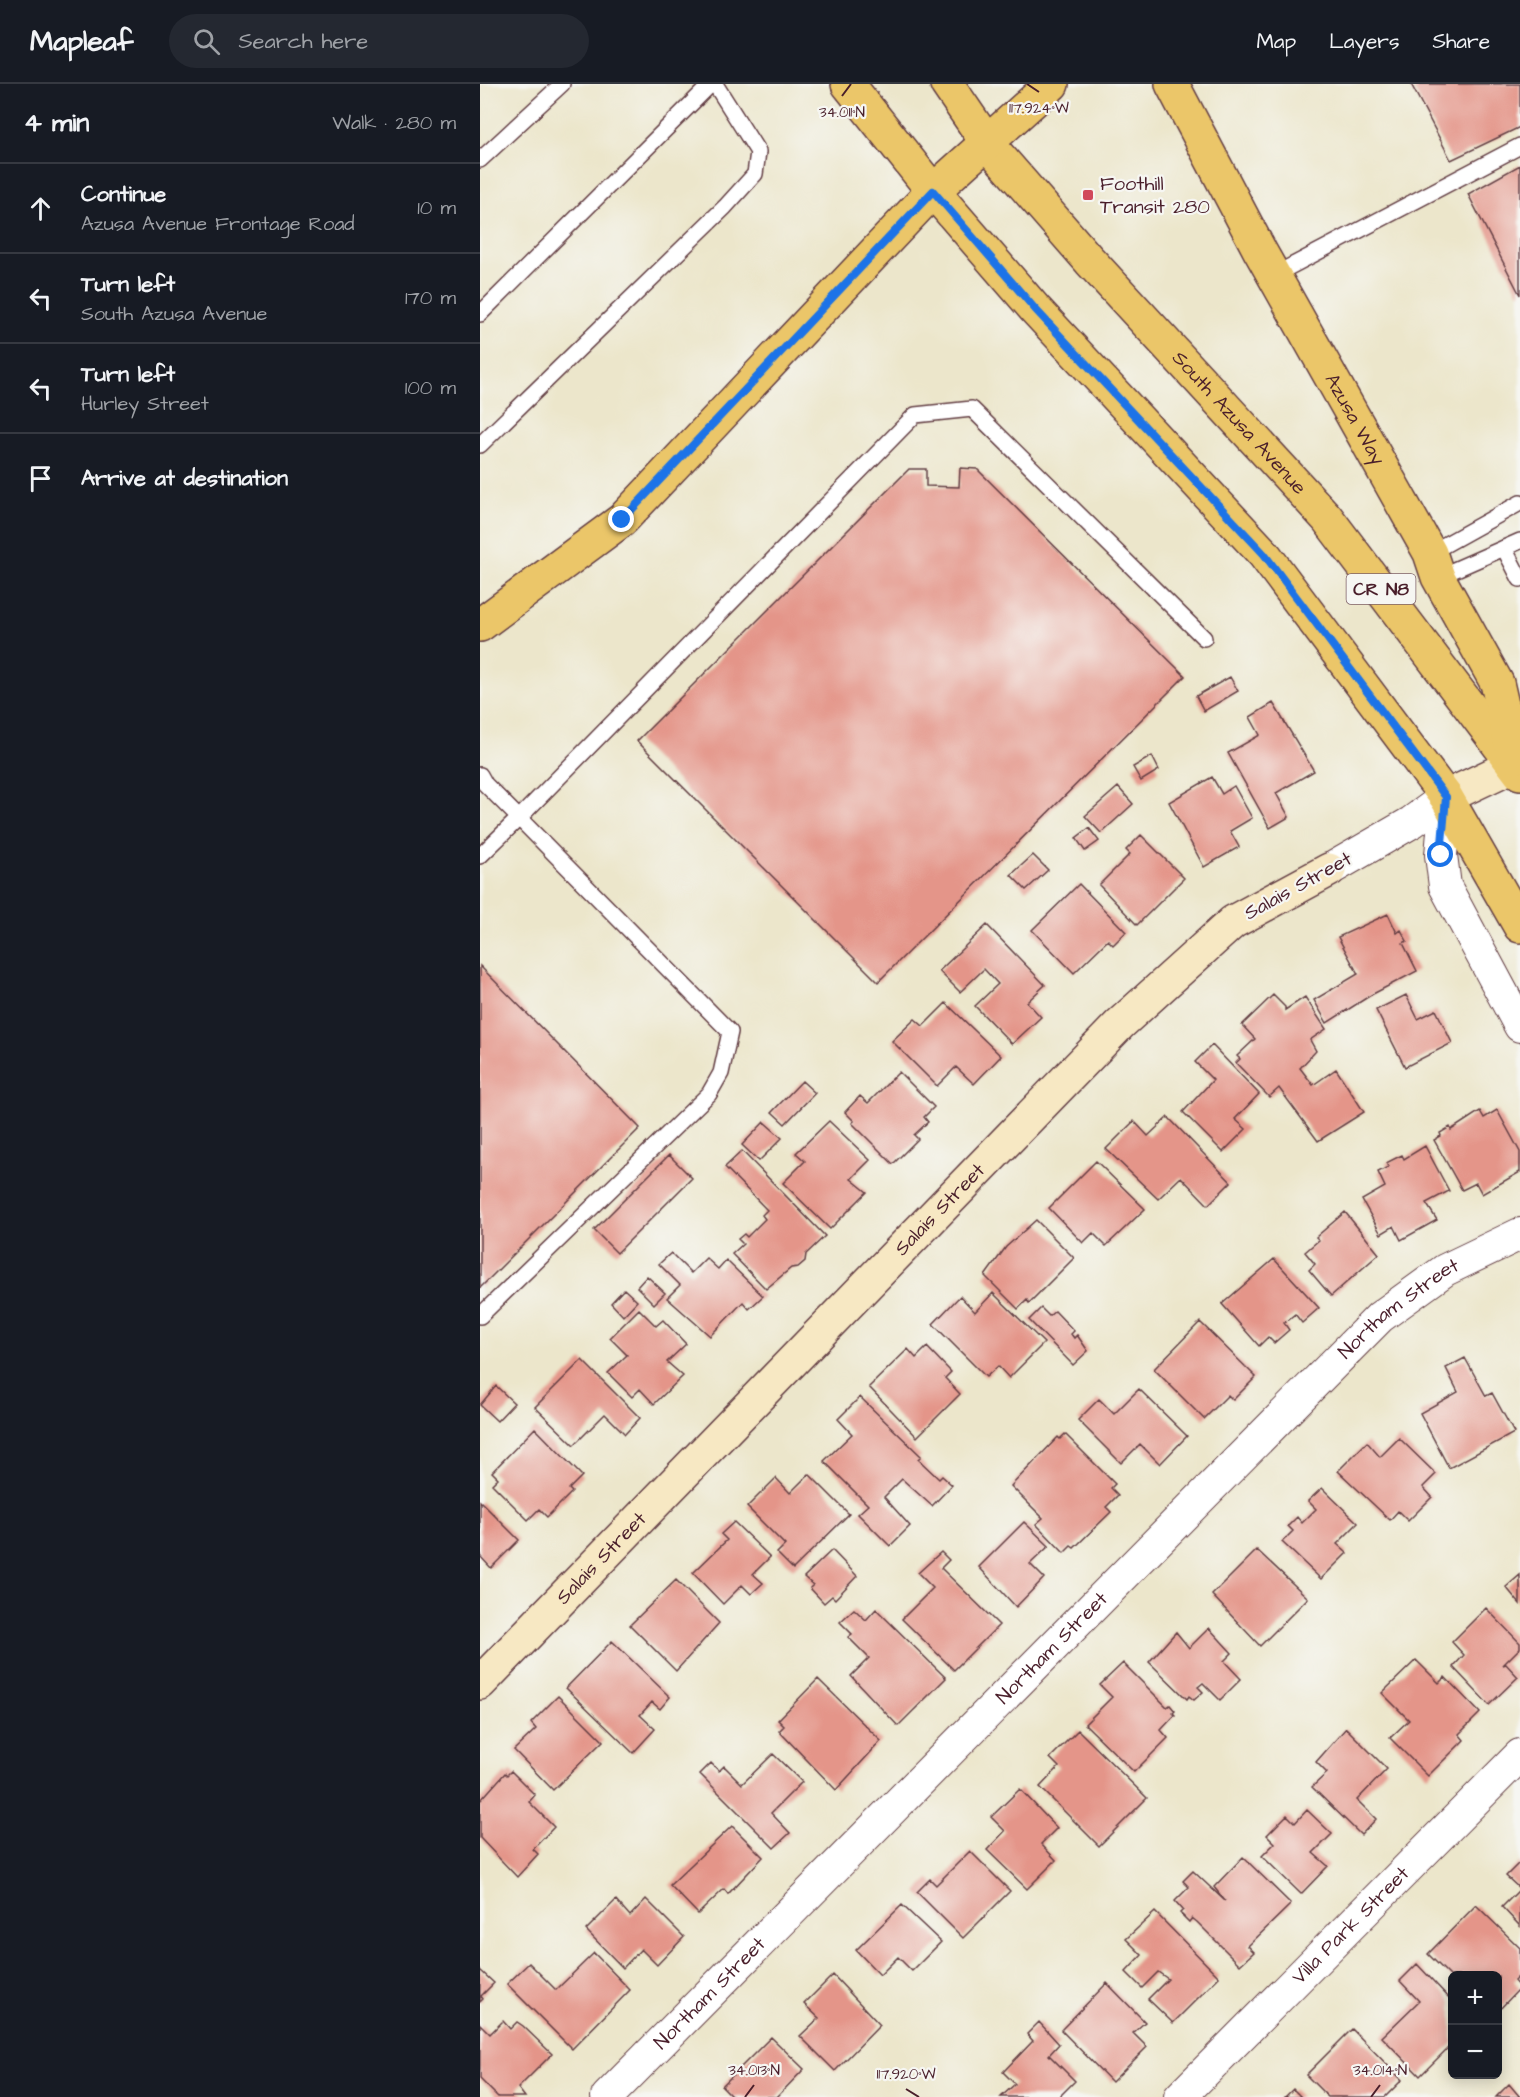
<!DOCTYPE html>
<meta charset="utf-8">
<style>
body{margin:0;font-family:"Architects Daughter",sans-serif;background:#242831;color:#f1f3f6}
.controls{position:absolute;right:18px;bottom:18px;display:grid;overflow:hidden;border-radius:9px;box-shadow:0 3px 15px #0003}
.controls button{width:54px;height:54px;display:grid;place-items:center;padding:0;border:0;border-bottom:2px solid #363941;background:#171b24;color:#f1f3f6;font:30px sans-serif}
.stop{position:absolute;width:18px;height:18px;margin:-14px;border:4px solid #1a73e8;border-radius:50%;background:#fff}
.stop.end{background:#1a73e8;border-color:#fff;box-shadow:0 2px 6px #0008}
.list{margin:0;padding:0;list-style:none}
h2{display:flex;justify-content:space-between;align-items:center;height:78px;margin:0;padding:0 24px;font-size:26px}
h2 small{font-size:20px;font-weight:400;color:#9ea1a6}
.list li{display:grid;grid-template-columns:39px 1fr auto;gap:18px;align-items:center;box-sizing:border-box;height:90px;padding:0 24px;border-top:2px solid #363941}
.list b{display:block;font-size:22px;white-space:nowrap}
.list p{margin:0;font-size:20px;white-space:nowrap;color:#9ea1a6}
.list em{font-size:20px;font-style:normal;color:#9ea1a6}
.icon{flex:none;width:33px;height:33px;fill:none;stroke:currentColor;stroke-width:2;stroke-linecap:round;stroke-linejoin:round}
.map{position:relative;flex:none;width:1040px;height:2013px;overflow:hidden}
header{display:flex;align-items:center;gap:36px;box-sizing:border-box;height:84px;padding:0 30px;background:#171b24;border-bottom:2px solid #363941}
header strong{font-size:28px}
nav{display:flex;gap:33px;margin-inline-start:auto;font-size:21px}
.search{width:420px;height:54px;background:#242831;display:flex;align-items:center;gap:15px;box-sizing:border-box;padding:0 21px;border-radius:33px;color:#9ea1a6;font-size:22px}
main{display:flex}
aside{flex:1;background:#171b24}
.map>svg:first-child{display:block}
.building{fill:#e49589}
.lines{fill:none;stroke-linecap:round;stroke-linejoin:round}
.lane-casing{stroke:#623d43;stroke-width:18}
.street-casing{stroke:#623d43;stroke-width:34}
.secondary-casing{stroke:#623d43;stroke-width:36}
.primary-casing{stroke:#623d43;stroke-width:36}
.lane{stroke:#fff;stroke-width:15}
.street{stroke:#fff;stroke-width:32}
.secondary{stroke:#f7e8c3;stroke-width:33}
.primary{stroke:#ebc669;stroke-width:33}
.route{stroke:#1a73e8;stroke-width:8}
.ticks{fill:none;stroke:#4a1f2b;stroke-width:2}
.poi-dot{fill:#d1495b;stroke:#f6f6f2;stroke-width:2}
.labels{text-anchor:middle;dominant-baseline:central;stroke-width:4.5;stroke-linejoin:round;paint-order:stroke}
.shield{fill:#f6f6f2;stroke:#7e6067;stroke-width:1.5}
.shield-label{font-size:18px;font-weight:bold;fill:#4a1f2b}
.poi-label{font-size:20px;fill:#4a1f2b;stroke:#f6f6f2;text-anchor:start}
.street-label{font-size:20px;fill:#4a1f2b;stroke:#f6f6f2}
.ticks-label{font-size:15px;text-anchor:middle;fill:#4a1f2b;stroke:#f6f6f2;stroke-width:4.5;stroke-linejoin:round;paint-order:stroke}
</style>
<header>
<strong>Mapleaf</strong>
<div class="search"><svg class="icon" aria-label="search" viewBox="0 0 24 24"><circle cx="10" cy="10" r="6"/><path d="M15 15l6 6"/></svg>Search here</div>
<nav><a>Map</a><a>Layers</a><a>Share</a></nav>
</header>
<main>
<aside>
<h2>4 min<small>Walk · 280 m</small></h2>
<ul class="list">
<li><svg class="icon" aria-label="ahead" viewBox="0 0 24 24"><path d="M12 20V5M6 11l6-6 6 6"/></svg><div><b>Continue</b><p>Azusa Avenue Frontage Road</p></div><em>10 m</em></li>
<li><svg class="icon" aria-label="left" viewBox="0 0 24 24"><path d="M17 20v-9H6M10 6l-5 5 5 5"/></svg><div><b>Turn left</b><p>South Azusa Avenue</p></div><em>170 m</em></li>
<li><svg class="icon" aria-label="left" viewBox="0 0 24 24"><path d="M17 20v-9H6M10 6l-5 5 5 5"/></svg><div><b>Turn left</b><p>Hurley Street</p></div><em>100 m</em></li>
<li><svg class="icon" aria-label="arrive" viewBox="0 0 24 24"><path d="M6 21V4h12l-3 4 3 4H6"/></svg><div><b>Arrive at destination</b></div></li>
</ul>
</aside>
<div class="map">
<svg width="1040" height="2013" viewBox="0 0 1040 2013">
<rect width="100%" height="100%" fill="#f6f6f2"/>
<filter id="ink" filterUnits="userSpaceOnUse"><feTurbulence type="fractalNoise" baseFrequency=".0167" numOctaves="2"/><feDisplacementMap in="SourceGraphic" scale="12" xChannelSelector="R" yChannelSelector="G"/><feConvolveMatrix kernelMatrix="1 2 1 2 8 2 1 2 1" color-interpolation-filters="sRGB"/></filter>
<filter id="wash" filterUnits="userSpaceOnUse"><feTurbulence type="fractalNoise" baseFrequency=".008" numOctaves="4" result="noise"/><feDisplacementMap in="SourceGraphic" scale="24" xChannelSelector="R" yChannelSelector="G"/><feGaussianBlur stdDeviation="1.35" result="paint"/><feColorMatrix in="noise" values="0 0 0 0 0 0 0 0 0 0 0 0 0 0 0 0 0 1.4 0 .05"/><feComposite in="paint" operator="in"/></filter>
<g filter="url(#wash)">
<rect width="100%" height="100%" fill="#ece6cb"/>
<g id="blocks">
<!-- building -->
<path class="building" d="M931,0H1040V43L971,76Z
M1040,81V211L988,110Z
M480,384L497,385L705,592L398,898L157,657L429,385H446V402L479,403Z
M750,593L758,607L724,627L716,612Z
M793,619L834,687L796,709L809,733L790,744L748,669L780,651L770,633Z
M672,672L679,686L661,697L653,683Z
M732,693L742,710L754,702L772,734L750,747L759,763L724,783L689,718Z
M638,703L653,720L621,749L605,732Z
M609,744L619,757L605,767L596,754Z
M661,751L704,794L657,841L619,801L650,770L646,766Z
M553,771L568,786L546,806L531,791Z
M599,800L646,848L633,861L628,856L594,889L552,846Z
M908,830L917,849L921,846L927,857L923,859L937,887L891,911L847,939L834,916L878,890L858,853Z
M507,841L565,901L547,918L561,933L532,960L495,922L518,900L504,885L480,908L459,887Z
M0,882L160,1044L0,1204Z
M793,911L805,923V926L825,913L846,945L830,956L836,967L820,984L833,1001L856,985L884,1028L838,1057L799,1004L789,1013L756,979L760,975L757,972L775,955L762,941Z
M926,911L938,935L956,926L972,959L925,983L896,926Z
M466,919L521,972L494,1000L476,983L457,1002L412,957L435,935L443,942Z
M732,961L779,1010L755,1035L766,1045L743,1068L703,1028L733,996L715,978Z
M419,988L454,1023L444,1033L448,1038L434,1051L438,1055L413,1080L372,1039L374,1037L365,1028L380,1012L388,1019Z
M322,997L335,1009L305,1040L292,1028Z
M1017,1026L1040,1068V1088L1002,1110L996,1099L982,1106L954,1056L961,1052L960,1049L970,1043L971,1046L1000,1027L1004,1034Z
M688,1033L751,1098L728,1121L701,1093L678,1115L626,1065L654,1037L668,1052Z
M349,1037L390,1076L371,1095L387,1108L350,1145L303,1099L325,1077L316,1069Z
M284,1038L302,1054L279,1077L262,1061Z
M945,1062L969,1107L946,1119L957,1136L921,1156L914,1142L901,1150L882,1116L905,1103L898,1088L908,1083L906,1079L922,1071L924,1075Z
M262,1067L345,1152L326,1170L325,1177L318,1183L311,1184L286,1205L252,1170L263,1160L258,1155L264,1150L267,1153L285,1135L282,1131L287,1126L245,1083Z
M189,1071L212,1094L137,1169L114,1146Z
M616,1077L665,1125L626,1162L613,1149L603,1159L569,1124Z
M865,1128L899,1170L851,1212L829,1186L835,1180L825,1168L839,1156L836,1153Z
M556,1136L594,1174L549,1219L547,1216L538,1225L505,1192L526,1163Z
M191,1169L211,1189L226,1174L238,1185L246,1176L283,1212L269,1225L263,1218L230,1252L187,1214L200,1201L179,1180Z
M794,1175L839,1224L822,1239L815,1230L804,1239L809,1246L794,1259L788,1253L779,1262L742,1220Z
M167,1192L185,1209L174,1220L157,1203Z
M144,1205L157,1217L143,1232L131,1219Z
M513,1209L564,1259L529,1294L518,1282L506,1293L453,1240L480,1212L495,1228Z
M561,1224L569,1232L575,1227L594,1247L591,1250L594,1254L597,1251L608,1267L593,1281L549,1236Z
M159,1225L176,1242L183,1236L206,1260L187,1278L203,1292L174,1320L160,1305L152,1313L128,1289L147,1271L130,1254Z
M720,1238L776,1293L753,1316L748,1311L724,1335L674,1285Z
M447,1263L471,1288L465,1294L480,1310L437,1353L389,1303L428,1265L436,1274Z
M985,1274L1006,1312L1012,1309L1034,1349L969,1384L940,1329L978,1308L966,1284Z
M102,1276L160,1334L145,1350L125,1330L94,1361L55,1323Z
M16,1302L34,1319L17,1337L0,1321Z
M659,1305L707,1352L680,1380L660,1360L641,1379L598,1336L619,1315L634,1330Z
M380,1313L441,1372L438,1375L459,1395L462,1392L472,1401L452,1422L422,1395L404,1413L430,1442L410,1462L378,1430L388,1421L344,1377L372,1350L358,1335Z
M55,1344L102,1392L89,1405L92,1408L67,1433L59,1425L48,1436L12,1400L18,1394L12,1388Z
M585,1350L635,1400L631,1404L638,1411L626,1423L631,1428L594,1464L591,1462L584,1469L556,1440L563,1434L531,1402L578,1353L580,1355Z
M919,1354L956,1390L943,1403L952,1413L928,1437L918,1427L910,1436L858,1387L887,1358L900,1373Z
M329,1390L369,1430L313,1485L297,1469L305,1461L267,1423L296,1394L310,1409Z
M842,1404L878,1439L857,1460L867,1469L841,1495L802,1458L813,1447L808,1442L817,1433L822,1439L836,1425L828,1417Z
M0,1417L39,1456L11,1484L0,1472Z
M254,1438L290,1473L273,1490L283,1499L271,1510L262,1501L243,1520L213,1489L247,1456L241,1450Z
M544,1438L569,1462L550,1480L564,1494L536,1523L499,1483Z
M352,1466L377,1492L355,1515L352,1512L344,1519L330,1504L333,1501L324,1493Z
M777,1466L828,1514L780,1562L732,1511Z
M461,1468L469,1476L461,1484L519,1541L474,1586L422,1535L453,1504L438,1489Z
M1040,1491V1520L1026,1503Z
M196,1496L239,1539L196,1587L150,1541Z
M1006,1524L1040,1559V1564L1023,1581L1026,1580L1038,1593L1009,1621L973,1583L984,1571L972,1558Z
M374,1525L386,1536L396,1525L466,1594L418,1642L371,1592L389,1574L368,1553L372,1550L360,1538Z
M729,1544L752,1569L744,1577L761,1595L740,1616L723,1599L718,1603L723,1608L714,1616L709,1612L707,1615L669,1578L696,1548L709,1564Z
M132,1557L190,1613L180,1625L172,1618L160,1631L175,1645L153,1669L86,1604Z
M936,1576L959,1599L965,1593L1000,1629L979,1650L984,1656L948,1692L910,1654L929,1636L902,1609Z
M643,1579L687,1623L690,1621L695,1627L693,1629L695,1631L681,1646L688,1654L654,1688L605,1640L632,1613L620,1601Z
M338,1595L401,1657L356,1706L299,1647L304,1642L298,1636Z
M78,1612L123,1657L73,1706L34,1666L56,1645L51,1639Z
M866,1644L907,1685L877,1716L896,1735L881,1751L832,1703L847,1689L836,1678Z
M598,1646L667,1714L619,1762L560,1703L579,1683L570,1674Z
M293,1670L322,1698L291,1729L310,1749L294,1764L220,1690L231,1679L239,1687L244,1682L262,1700Z
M31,1687L55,1711L49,1718L74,1743L53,1765L58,1770L37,1793L0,1754V1717L25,1689L27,1691Z
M540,1705L577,1744L561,1760L576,1776L547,1805L507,1766L525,1747L511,1733Z
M827,1726L852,1750L833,1769L848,1782L821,1810L782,1772L795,1759L787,1751L807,1731L815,1739Z
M252,1742L283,1773L248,1810L244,1805L218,1830L190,1801Z
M490,1767L530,1807L483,1854L437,1808L450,1795L456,1801Z
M763,1773L811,1820L768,1862L774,1868L760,1881L717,1838L712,1834L709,1838L700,1829L703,1826L695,1817L709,1803L703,1797L713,1787L745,1817L734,1803Z
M1040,1778V1842L1022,1823L1040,1805L1026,1792Z
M166,1815L204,1853L177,1881L161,1865L143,1884L106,1846L136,1816L150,1832Z
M422,1821L461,1858L432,1887L418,1873L400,1891L376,1866Z
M996,1821L1040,1864V1891L1034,1897L1040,1904L1018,1927V1892H972V1894L948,1870Z
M675,1828L739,1893L693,1939L668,1915L688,1895L678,1888L662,1904L646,1888L662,1871L646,1855Z
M114,1869L150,1906L92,1965L27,1900L49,1879L76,1906Z
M937,1880L972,1917V1960L940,1992L902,1953L939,1917L920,1897Z
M0,1886L14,1899L1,1912L3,1915L0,1918Z
M353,1891L400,1941L355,1987L320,1952L339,1934L324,1920Z
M627,1899L665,1938L653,1949L667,1963L632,1998L581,1946Z
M23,1937L30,1945L37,1938L43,1942L72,1970L38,2004L45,2013H18L0,1995V1940L10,1950Z
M559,1938L579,1960L569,1971L595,1997L579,2013H521L535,2000L523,1988L553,1957L547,1950Z
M872,1945L922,1996L905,2013H848L826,1991Z
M291,1953L324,1985L297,2013H253L242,2002Z
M1029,2000L1040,2013H1016Z
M813,2005L821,2013H805Z"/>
</g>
</g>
<g filter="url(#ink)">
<use href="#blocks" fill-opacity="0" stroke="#623d43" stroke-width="1.5"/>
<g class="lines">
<defs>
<path id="lane" d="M0,76L82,0
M794,191L1040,62
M0,230L231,0
M0,361L245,123L275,90L278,68L235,0
M1024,464L1040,495
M950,469L1040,419
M958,493L1040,457
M0,691L5,700L39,734L435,331L492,325L724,554
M0,772L39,734L250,948L241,989L229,1010L0,1232"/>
<g id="street">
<path d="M966,713L961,771L965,802L1040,942"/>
<path d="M849,786L932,738L966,713"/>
<path id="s1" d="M127,2013L900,1233L965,1186L1040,1150"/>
<path id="s2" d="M700,2013L1040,1671"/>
</g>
<g id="secondary">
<path d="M966,713L1040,678"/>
<path id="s3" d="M0,1599L640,940L753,838L849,786"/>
</g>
<g id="primary">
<path d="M368,0L453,107L555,225L784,470L966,713L1040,842"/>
<path id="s4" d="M467,0L508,60L610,177L847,434L1040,689"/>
<path id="s5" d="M692,0L780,167L950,469L958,493L1017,599L1034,673"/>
<path d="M0,541L142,436L453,107L572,0"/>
</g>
</defs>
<!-- lane casing -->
<use href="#lane" class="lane-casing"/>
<!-- street casing -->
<use href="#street" class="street-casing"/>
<!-- secondary casing -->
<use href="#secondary" class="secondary-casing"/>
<!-- primary casing -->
<use href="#primary" class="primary-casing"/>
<!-- lane -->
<use href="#lane" class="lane"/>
<!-- street -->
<use href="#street" class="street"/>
<!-- secondary -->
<use href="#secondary" class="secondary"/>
<!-- primary -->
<use href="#primary" class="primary"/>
</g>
</g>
<g class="lines" filter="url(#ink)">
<!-- route -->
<path class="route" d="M142,436L453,107L555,225L784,470L966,713L961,771"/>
</g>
<!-- ticks -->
<path class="ticks" d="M547,0L559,8M362,12L371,0M426,2005L439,2013M265,2013L274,2001M891,2013L900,2001"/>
<!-- markers -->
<rect class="poi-dot" x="602" y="105" width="12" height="12" rx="3"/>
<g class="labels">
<!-- shield labels -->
<rect class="shield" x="866.5" y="490" width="69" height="30" rx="4.5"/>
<g class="shield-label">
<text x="901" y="505">CR N8</text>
</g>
<!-- poi labels -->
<g class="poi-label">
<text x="620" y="100">Foothill<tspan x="620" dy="23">Transit 280</tspan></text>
</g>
<!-- street labels -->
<g class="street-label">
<text stroke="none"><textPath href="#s5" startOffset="382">Azusa Way</textPath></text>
<text stroke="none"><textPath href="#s4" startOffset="448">South Azusa Avenue</textPath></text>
<text transform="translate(818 802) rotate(-29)">Salais Street</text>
<text stroke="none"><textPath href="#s3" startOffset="660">Salais Street</textPath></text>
<text stroke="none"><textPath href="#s1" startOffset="1118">Northam Street</textPath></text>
<text stroke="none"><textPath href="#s3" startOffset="174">Salais Street</textPath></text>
<text stroke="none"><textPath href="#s1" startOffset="632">Northam Street</textPath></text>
<text stroke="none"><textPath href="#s2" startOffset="242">Villa Park Street</textPath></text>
<text stroke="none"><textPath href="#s1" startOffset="146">Northam Street</textPath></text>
</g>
</g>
<g class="ticks-label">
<text x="559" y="29">117.924°W</text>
<text x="362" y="33">34.011°N</text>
<text x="274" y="1991">34.013°N</text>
<text x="900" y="1991">34.014°N</text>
<text x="426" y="1995">117.920°W</text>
</g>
</svg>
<div class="controls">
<button>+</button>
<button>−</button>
</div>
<div class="stop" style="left:961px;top:771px"></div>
<div class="stop end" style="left:142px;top:436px"></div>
</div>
</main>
